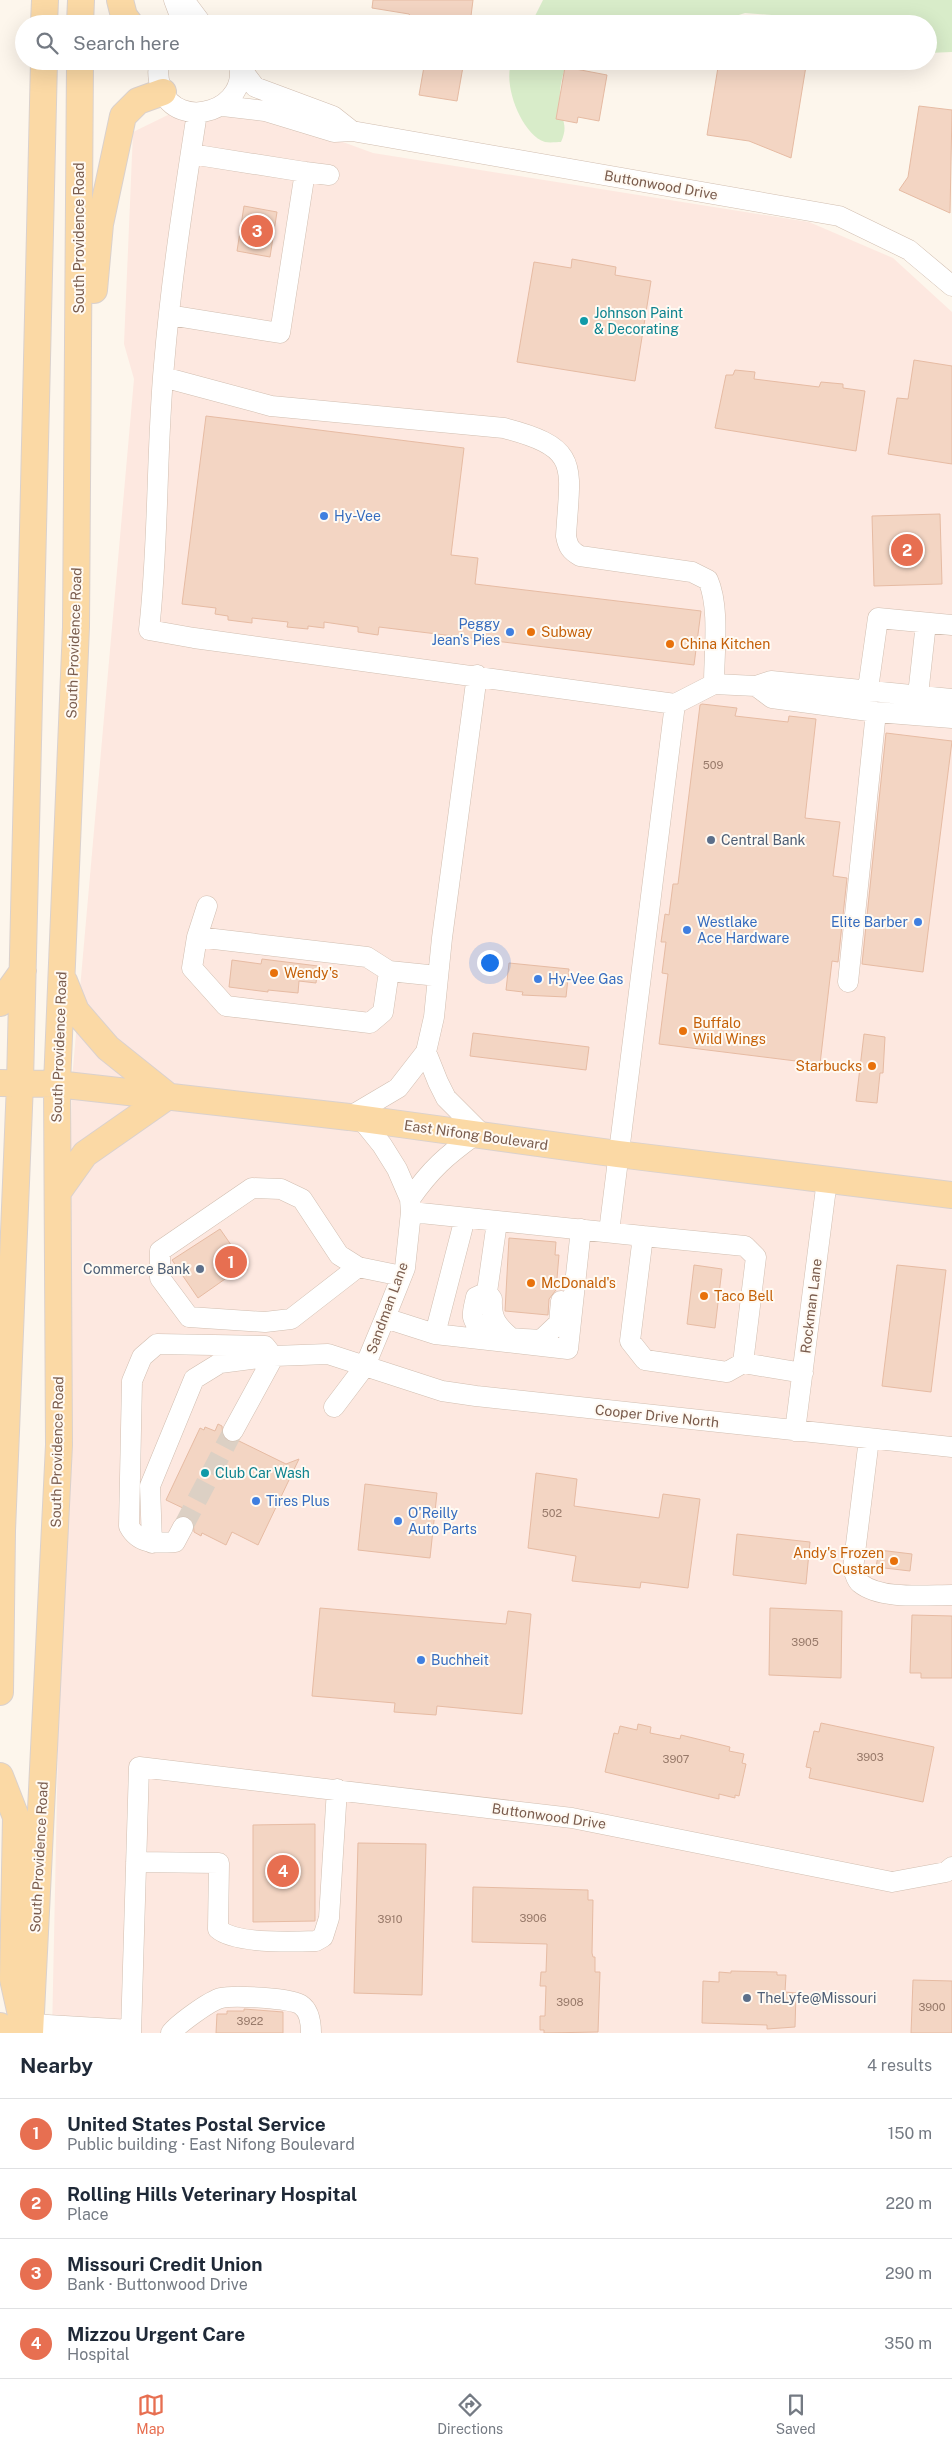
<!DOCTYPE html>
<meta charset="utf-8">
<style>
body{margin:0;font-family:"Public Sans",sans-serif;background:#f6f6f7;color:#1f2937}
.you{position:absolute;left:489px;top:962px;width:18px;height:18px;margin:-12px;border:4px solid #fff;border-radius:50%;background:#1a73e8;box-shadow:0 0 0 8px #1a73e833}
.badge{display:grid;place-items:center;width:32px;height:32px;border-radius:50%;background:#e76f51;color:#fff;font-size:16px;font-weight:700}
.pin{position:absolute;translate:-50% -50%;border:2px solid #fff;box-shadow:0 1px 5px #0006}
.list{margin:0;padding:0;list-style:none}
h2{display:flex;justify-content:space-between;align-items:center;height:65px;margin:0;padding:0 20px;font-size:21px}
h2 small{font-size:16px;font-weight:400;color:#747a83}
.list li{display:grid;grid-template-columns:32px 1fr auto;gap:15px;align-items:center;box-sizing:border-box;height:70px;padding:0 20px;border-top:1px solid #e0e1e3}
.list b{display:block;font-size:19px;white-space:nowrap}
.list p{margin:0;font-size:16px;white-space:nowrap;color:#747a83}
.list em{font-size:16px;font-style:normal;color:#747a83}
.icon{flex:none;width:28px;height:28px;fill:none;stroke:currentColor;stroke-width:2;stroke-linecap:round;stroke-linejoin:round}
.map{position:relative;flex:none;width:952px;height:2033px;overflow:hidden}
.search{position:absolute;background:#fff;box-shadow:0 5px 20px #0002;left:15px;right:15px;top:15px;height:55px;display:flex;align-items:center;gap:12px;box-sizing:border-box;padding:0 18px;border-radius:28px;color:#747a83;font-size:19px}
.sheet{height:345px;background:#fff}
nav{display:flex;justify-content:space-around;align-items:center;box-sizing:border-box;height:70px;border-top:1px solid #e0e1e3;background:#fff;font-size:14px;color:#747a83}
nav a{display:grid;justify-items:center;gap:2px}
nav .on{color:#e76f51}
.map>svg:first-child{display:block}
.commercial{fill:#fde8e0}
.green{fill:#d8ecc9}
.building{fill:#f3d5c3;stroke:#e6bba3}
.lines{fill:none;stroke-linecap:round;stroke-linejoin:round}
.minor-tunnel{stroke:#dcd0c4;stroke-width:20;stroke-dasharray:20 10;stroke-linecap:butt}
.minor-casing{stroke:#d1beb0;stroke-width:21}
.major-casing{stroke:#dad1cd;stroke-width:28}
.minor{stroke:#fff;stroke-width:20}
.major{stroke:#fbd9a5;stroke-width:26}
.culture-dot{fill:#0f9aa8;stroke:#fffaf3;stroke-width:2}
.shop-dot{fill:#3f7fe0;stroke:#fffaf3;stroke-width:2}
.food-dot{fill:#e8710a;stroke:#fffaf3;stroke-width:2}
.service-dot{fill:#5c6f8a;stroke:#fffaf3;stroke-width:2}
.labels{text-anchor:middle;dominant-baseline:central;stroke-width:4;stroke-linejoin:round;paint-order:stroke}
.number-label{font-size:11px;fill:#987a6a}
.street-label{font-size:14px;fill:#7a5c4d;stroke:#fffaf3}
.culture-label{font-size:14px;fill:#0d838f;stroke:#fffaf3;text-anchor:start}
.shop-label{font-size:14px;fill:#366cbe;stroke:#fffaf3;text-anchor:start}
.food-label{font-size:14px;fill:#c56008;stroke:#fffaf3;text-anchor:start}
.service-label{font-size:14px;fill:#4e5e75;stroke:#fffaf3;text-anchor:start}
</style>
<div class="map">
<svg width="952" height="2033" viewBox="0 0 952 2033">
<rect width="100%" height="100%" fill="#fdf6ec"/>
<!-- commercial -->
<path class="commercial" d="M172,113L217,117L261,116L310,130L373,153L809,222L893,258L952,312V2033H52L72,1079L134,379L124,344L133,132Z"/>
<!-- green -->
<path class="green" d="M543,0H952V52L928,53V24H810L798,17L745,13L711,24H531Z
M512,61H568C562,74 559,89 560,104C561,121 569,124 561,142C557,142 550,143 545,142C521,134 502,83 512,61Z"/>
<!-- building -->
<path class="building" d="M373,0H473L470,24H416L409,14L372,8Z
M425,61H464L457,101L419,95Z
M719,61H773L806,66L791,158L749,141L707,135Z
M565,67L607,75L599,121L578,117L577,123L556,119Z
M919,106L952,110L950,213L899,190L908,177Z
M244,206L277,212L270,257L237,251Z
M572,259L616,267L615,275L651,281L635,381L517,362L534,262L571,268Z
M914,360L952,366V464L888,454L897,398L908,399Z
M735,370L755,372L754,379L819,387L821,382L843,384V388L865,391L856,451L715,428L726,375H733Z
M206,416L464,448L451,555L478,558L475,584L701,611L694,665L379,627L378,635L358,632V627L324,622V628L308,626V629L287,627L288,622L252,618V623L228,620V616L215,614L216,608L182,604Z
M940,514L942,584L874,586L872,516Z
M702,704L737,708L735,716L788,722L789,716L816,719L805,818L840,822L833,876L847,878L838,962L832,961L820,1064L659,1044L668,974L662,973L666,942H661L665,914L669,915L673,884H678L700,705Z
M886,733L952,741L923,972L862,964Z
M262,959L318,966L316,983L299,981L298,993L268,990V992L229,987L232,960L261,964Z
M509,963L569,969L566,997L522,995L523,992L506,990Z
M473,1033L589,1047L586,1070L470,1056Z
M864,1034L885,1037L883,1073H880L877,1103L856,1101Z
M220,1229L245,1265L198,1298L172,1260Z
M509,1238L556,1242L555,1255H559L556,1290L549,1299L548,1315L505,1311Z
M694,1265L722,1269L715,1328L687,1324Z
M897,1265L946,1270L931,1392L882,1386Z
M218,1424L222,1426L223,1437L228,1442L239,1441L286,1464L299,1459L258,1545L232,1532L226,1545L202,1533L201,1536L194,1532L193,1520L182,1515L185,1509L166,1500L200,1428L204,1430L205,1427L215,1431Z
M536,1473L577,1479L574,1506L659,1518L663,1494L700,1499L688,1588L641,1582L640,1588L572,1581L576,1556L528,1548Z
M365,1484L437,1493L430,1558L358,1550Z
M737,1534L810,1542L806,1584L733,1575Z
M879,1550L912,1554L910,1571L876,1567Z
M320,1608L506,1624L508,1611L531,1614L522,1714L437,1706L436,1715L394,1712L395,1703L312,1696Z
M770,1608L842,1611L841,1678L769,1675Z
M912,1615L952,1616V1678H921V1673H910Z
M821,1723L934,1747L923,1802L809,1778L811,1768L806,1767L814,1731L819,1732Z
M638,1724L651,1727L650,1733L680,1739L681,1735L730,1747L729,1751L744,1754L742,1763L746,1764L739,1796L735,1795V1798L719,1794V1799L605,1772L614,1733L618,1734L620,1726L637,1730Z
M315,1824V1921L253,1922V1825Z
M358,1843L426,1844L422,1995L354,1993Z
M473,1887L588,1890V1900H593L592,1953L593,1957H595V1972H600L598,2032L544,2033V2030H540V2016H545L546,1986H540L541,1972H546L547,1944L472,1942Z
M731,1971L777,1972V1975H786L785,1992L796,1993L795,2027L767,2029V2025L702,2023L703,1981L719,1982V1972L731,1973Z
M913,1980L952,1981V2033H911Z
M244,2009L283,2012V2033H216L217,2014H227V2011H244Z"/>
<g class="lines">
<!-- minor-tunnel -->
<path class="minor-tunnel" d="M183,1527L233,1431"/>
<defs>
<path id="minor" d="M174,0L183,24
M184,0L202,24
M160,61C157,70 158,79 161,88C178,134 253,109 238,61
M239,66L255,87L333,116L352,131
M223,106L265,111L334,132L352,131L839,216L909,250L952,286
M197,113C184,197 171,280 164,365C156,453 159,542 149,630L194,638L675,704L714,684L756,686L771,681L952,699
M191,154L305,172
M169,315L280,333L305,172L329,175
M163,377L271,406L504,428C582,448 570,466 566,536C568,547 571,551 580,556L692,572L708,580C720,607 714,653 714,684
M756,686L772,698L876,712L952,718
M868,689L878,618L952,625
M918,695L926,623
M197,937L367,957L389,971L383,1012L370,1023L226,1006L192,968L197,937L207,906
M389,971L438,976
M848,982L876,712
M426,1052L438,1082L446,1098L484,1136
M349,1117L398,1088L426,1052L434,1017L442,938L477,675
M410,1199C431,1169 446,1156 475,1135
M411,1212L643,1236
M497,1222L487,1292L492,1299C491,1318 496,1325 510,1337
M609,1232L675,704
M358,1267L291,1319L265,1322L189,1317L160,1278V1251L252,1188L281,1189L302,1199L339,1255L358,1267L402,1276
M487,1292L476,1297C475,1303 472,1311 473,1317C479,1341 521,1338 541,1340L559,1323L561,1301
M385,1318L435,1334L568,1349L581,1229
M435,1334L465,1218
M743,1363L756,1257L745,1246L643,1236L630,1341L645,1360L727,1372L743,1363L803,1373
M334,1407L365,1366L385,1318L405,1268L411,1212L410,1199L397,1169L382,1145L361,1119
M233,1431L274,1356
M795,1431L827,1180
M869,1439L853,1569C855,1573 856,1580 860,1583C880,1600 927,1595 952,1595
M183,1527L175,1542C157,1543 139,1545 129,1526L132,1381L142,1357L157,1344L265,1346L269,1351
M152,1543L150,1486L194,1379L220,1363L274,1356L328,1354L442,1391L476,1396L952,1447
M136,1862L219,1863L218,1929C235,1944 293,1942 316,1941L323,1937L329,1918L337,1789
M31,2024L131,2030
M131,2033L139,1767L572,1818L892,1882L946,1872L952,1867
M171,2033C177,2025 209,2001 221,1998C233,1995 293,1998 301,2005C310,2011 311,2023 311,2033"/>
<path id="major" d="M120,0L124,16L130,24
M44,24L45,0
M80,24L81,0
M94,290L100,224L123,116L138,101L163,92
M0,1003L23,971
M0,1083L57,1084L349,1117L618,1154L952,1195
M58,1192L85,1154L168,1096L108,1048L76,1011L64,981
M0,1692L2,1531L20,1083L44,61
M0,1776L16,1817L13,1979L21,2015L25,2018
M0,2026L8,2033
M30,2033L59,1445L57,1084L76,627L80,61"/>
</defs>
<!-- minor casing -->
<use href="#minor" class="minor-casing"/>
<!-- major casing -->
<use href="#major" class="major-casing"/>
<!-- minor -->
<use href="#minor" class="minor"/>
<!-- major -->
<use href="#major" class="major"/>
</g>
<!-- markers -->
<g class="culture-dot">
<circle cx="584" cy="321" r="5"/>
<circle cx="205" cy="1473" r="5"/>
</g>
<g class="shop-dot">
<circle cx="324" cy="516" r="5"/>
<circle cx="510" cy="632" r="5"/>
<circle cx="918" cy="922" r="5"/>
<circle cx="687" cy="930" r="5"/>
<circle cx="538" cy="979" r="5"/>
<circle cx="256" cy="1501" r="5"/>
<circle cx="398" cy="1521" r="5"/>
<circle cx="421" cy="1660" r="5"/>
</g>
<g class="food-dot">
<circle cx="531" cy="632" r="5"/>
<circle cx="670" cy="644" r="5"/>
<circle cx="274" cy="973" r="5"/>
<circle cx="683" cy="1031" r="5"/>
<circle cx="872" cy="1066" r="5"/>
<circle cx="531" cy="1283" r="5"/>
<circle cx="704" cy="1296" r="5"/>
<circle cx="894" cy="1561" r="5"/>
</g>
<g class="service-dot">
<circle cx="711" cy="840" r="5"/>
<circle cx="200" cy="1269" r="5"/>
<circle cx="747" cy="1998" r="5"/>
</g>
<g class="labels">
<!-- number labels -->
<g class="number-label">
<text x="713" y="765">509</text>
<text x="552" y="1513">502</text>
<text x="805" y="1642">3905</text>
<text x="870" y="1757">3903</text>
<text x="676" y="1759">3907</text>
<text x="533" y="1918">3906</text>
<text x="390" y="1919">3910</text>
<text x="570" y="2002">3908</text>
<text x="932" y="2007">3900</text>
<text x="250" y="2021">3922</text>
</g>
<!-- street labels -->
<g class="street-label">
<text transform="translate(661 185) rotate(10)">Buttonwood Drive</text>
<text transform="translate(79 238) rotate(-90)">South Providence Road</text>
<text transform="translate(74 643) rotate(-88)">South Providence Road</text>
<text transform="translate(59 1047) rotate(-88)">South Providence Road</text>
<text transform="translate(476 1135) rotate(8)">East Nifong Boulevard</text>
<text transform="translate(811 1306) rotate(-83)">Rockman Lane</text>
<text transform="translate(387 1308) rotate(-70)">Sandman Lane</text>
<text transform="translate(657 1416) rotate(6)">Cooper Drive North</text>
<text transform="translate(57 1452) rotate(-89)">South Providence Road</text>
<text transform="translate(549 1816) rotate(8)">Buttonwood Drive</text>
<text transform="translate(39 1857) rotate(-87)">South Providence Road</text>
</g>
<!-- culture labels -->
<g class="culture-label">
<text x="594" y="313">Johnson Paint<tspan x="594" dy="16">&amp; Decorating</tspan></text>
<text x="215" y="1473">Club Car Wash</text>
</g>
<!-- shop labels -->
<g class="shop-label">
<text x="334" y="516">Hy-Vee</text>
<text x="500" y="624" text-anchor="end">Peggy<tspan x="500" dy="16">Jean's Pies</tspan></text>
<text x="697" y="922">Westlake<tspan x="697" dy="16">Ace Hardware</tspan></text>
<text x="908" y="922" text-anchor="end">Elite Barber</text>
<text x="548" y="979">Hy-Vee Gas</text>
<text x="266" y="1501">Tires Plus</text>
<text x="408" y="1513">O'Reilly<tspan x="408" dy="16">Auto Parts</tspan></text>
<text x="431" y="1660">Buchheit</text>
</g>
<!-- food labels -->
<g class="food-label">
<text x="541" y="632">Subway</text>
<text x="680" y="644">China Kitchen</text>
<text x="284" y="973">Wendy's</text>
<text x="693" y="1023">Buffalo<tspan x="693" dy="16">Wild Wings</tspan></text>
<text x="862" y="1066" text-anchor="end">Starbucks</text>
<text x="541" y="1283">McDonald's</text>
<text x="714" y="1296">Taco Bell</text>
<text x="884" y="1553" text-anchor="end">Andy's Frozen<tspan x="884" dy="16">Custard</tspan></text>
</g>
<!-- service labels -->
<g class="service-label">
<text x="721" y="840">Central Bank</text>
<text x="190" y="1269" text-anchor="end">Commerce Bank</text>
<text x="757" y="1998">TheLyfe@Missouri</text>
</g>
</g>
</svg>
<div class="you"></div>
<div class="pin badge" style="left:231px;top:1262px">1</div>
<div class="pin badge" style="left:907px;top:550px">2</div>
<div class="pin badge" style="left:257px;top:231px">3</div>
<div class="pin badge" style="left:283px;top:1871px">4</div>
<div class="search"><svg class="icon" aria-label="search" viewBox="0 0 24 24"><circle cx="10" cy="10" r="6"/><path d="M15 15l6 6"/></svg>Search here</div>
</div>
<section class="sheet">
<h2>Nearby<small>4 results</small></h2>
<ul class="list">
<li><span class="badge">1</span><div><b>United States Postal Service</b><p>Public building · East Nifong Boulevard</p></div><em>150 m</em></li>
<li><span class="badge">2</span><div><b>Rolling Hills Veterinary Hospital</b><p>Place</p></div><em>220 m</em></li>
<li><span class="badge">3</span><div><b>Missouri Credit Union</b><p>Bank · Buttonwood Drive</p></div><em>290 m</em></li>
<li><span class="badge">4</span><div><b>Mizzou Urgent Care</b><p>Hospital</p></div><em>350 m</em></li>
</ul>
</section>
<nav>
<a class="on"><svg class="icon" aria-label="map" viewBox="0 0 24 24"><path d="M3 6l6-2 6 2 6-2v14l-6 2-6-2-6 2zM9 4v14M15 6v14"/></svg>Map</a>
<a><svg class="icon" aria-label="directions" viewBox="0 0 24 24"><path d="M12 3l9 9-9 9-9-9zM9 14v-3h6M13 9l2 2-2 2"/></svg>Directions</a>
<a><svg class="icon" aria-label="saved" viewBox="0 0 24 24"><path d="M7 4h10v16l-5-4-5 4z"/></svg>Saved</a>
</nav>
